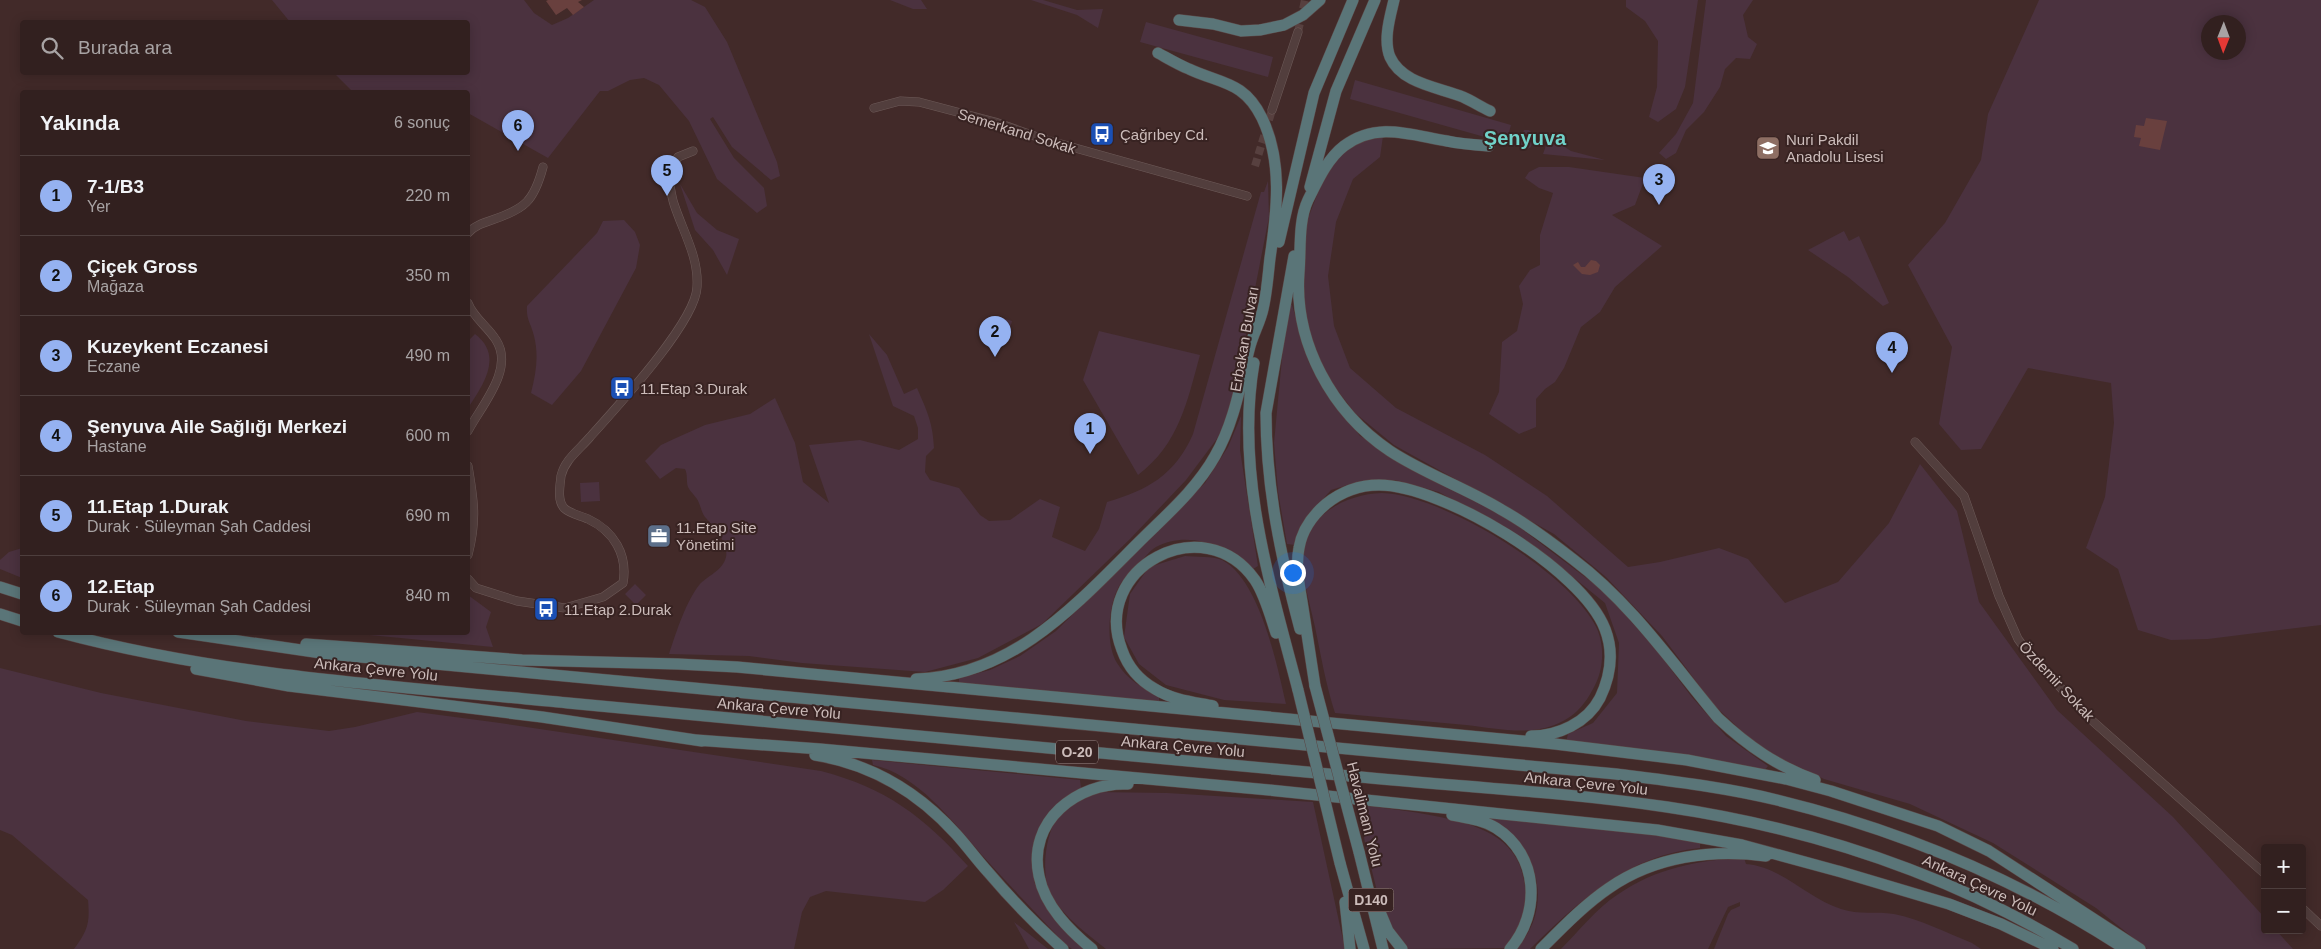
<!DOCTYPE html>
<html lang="tr">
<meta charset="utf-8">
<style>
body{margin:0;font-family:Helvetica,sans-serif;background:#3d2d2c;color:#f1f3f6}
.controls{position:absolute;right:15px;bottom:15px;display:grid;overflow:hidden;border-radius:5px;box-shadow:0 2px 12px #0003}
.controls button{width:45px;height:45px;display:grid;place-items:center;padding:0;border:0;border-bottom:1px solid #4d3e3d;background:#32201f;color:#f1f3f6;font:25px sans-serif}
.compass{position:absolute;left:2201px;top:15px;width:45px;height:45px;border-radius:50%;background:#32201f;box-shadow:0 2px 12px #0003;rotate:181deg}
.you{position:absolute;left:1292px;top:572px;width:18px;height:18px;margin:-12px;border:4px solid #fff;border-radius:50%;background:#1a73e8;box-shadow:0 0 0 8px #1a73e833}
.badge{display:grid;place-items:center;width:32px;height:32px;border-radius:50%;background:#95b2f1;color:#111;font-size:16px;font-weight:700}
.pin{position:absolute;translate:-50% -41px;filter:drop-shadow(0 1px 2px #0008)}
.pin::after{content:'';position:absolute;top:26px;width:18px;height:15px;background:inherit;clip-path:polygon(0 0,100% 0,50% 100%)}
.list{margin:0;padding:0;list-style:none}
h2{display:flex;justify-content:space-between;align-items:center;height:65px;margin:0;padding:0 20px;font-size:21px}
h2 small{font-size:16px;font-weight:400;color:#a8a3a4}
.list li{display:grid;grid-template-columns:32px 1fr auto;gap:15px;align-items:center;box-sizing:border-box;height:80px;padding:0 20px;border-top:1px solid #4d3e3d}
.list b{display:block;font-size:19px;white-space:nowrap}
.list p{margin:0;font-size:16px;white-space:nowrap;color:#a8a3a4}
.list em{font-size:16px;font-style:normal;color:#a8a3a4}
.icon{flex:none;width:28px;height:28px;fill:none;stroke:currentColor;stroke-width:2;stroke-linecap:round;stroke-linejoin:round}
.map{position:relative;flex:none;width:2321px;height:949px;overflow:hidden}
.search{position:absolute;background:#32201f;box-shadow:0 2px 12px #0003;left:20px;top:20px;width:450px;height:55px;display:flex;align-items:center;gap:12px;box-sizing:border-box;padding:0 18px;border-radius:5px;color:#a8a3a4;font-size:19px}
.panel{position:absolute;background:#32201f;box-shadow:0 2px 12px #0003;left:20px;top:90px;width:450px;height:545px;border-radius:5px}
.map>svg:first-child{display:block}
.green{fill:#4b323f;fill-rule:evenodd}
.water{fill:#69403e}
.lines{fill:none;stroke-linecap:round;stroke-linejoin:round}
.minor-tunnel{stroke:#57403f;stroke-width:8;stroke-dasharray:8 4;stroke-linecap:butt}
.minor-casing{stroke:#6d5a58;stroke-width:9}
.highway-casing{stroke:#5a4645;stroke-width:12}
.minor{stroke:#523e3d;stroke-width:8}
.highway{stroke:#5a7578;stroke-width:11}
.highway-bridge-casing{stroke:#5a4645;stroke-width:12;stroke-linecap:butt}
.highway-bridge{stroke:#5a7578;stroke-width:11}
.labels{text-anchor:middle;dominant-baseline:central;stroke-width:4;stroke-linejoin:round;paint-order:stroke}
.shield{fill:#382322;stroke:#a08e8c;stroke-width:1}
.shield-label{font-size:14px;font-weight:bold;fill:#ccbcba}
.street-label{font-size:15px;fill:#ccbcba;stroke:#382322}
.poi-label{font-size:15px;fill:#ccbcba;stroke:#382322;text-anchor:start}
.district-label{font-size:20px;font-weight:bold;fill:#70d2c9;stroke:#382322}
</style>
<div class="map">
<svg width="2321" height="949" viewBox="0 0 2321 949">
<rect width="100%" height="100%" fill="#422a29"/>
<!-- green -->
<path class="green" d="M272,0H524L534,13L552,25L568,18L594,0H691L705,7L727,42L777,162L780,176L771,180L732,147L713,117L710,119L734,158L764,188L767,206L757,213L717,179L689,121L659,85L644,78L630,80L608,91H600L548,158L468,113V92L352,91L334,73L468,72V22H290Z
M890,0H921L927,9H913Z
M1031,0H1043L1077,10L1103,9L1098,28L1077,15Z
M1626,0H1698L1685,87L1676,109L1658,122L1649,117L1657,87L1658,41L1645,21L1626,7Z
M1706,0H1753L1743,15L1748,37L1757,44L1750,59L1736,58L1725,69L1720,87L1704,112L1686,130L1676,153L1666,159L1659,153L1676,134L1693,103Z
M2039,0H2321V625L2208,639L2171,640L2138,630L2118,569L2086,548L2105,497L2114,423L2111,383L2028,368L1981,449L1961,450L1939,424L1952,347L1908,265L1945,223L1981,160L1988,114ZM2208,22H2238V52H2208Z
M1146,22L1273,57L1268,77L1140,42Z
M1355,80L1511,125L1506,143L1350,99Z
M1524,130H1529L1534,135L1531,147L1526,150L1522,148L1519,144Z
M1383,136L1380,157L1353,179L1336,222L1328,276L1334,326L1350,368L1396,408L1485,455L1547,496L1628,567L1660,562L1719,548L1748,559L1785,603L1838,582L1889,523L1920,464L1957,511L1979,602L2057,710L2173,817L2265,918V930H2276L2293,949H2147L2096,908L1993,843L1910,804L1824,779L1761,749L1714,705L1662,636L1606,577L1554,534L1394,445L1355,413L1331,382L1306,333L1302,302L1304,229L1320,187L1336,158L1361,141Z
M1549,137L1571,151L1605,160L1543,154Z
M1539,167H1569L1645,178L1635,205L1612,215L1662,246L1615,287L1600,312L1581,327L1564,368L1555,382L1545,389L1536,399V427L1519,434L1489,414L1499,392L1502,342L1517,331L1523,304L1519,286L1530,270L1540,265V235L1553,193L1539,188L1525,178L1529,172Z
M1268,181L1269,217L1234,396L1222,432L1186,480L1130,539L1042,624L978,658L925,672L802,663L749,656L669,654C676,633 686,601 700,584C709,575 723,570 726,557C729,543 713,526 705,517C702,513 701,508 699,503C697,497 691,493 688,487C686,481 688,475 685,469L676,468L660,479L645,461L661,445L676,438L705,425L750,414L775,398L795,443L803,482L829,503L809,445L860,440L899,450L918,439V428L914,416L893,406L869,334L887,355L904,394L917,388C927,411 933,423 934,448L926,456L925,472L930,480L959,488L980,515L989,521L1010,520L1040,499L1060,507L1052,537L1085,551L1099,529L1107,502C1148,490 1175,475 1193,434L1261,192H1264Z
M680,184L697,213L717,230L739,239L727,275L713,250L695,230Z
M624,220L635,232L640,245L636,268L581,371L552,405L531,393C536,373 539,356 534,336C531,323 526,320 527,306L597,233L603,221Z
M1844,231L1849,241L1859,236L1889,303L1883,306L1848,277L1808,250Z
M1287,305H1292L1309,363L1323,389L1360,436L1510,520L1606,593L1658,652L1691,696L1726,736L1768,766L1764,771L1566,742L1568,734L1593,723L1617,693L1619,643L1605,603L1536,547L1439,492L1395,480L1361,481L1331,490L1308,516L1295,545L1287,544L1278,492L1274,443Z
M1002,318L1012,321L1008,335L997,332Z
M1099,331L1200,355C1187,402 1179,444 1138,475L1083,380Z
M475,334C504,356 483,385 468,408V341Z
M1241,416L1240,450L1258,566L1253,569C1227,547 1189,529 1156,547C1149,551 1143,560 1137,566C1132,571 1126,577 1121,583C1108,602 1105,643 1117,663C1127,679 1142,689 1159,694V701L959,684V678L990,670L1020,656L1056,631L1205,483L1228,447Z
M599,482L600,501L581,502L580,483Z
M1382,493C1441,494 1575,575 1598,631C1605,650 1603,672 1593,689C1582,710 1568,722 1545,728C1520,734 1492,728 1466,725C1422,721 1378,717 1335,713C1326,685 1321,656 1315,627C1310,604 1302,579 1303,556C1305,515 1346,494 1382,493Z
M22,548V578L0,569V560L9,552Z
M1185,556C1195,557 1213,556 1222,560C1260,580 1277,665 1286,704L1224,700L1166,685L1139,664L1124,637L1130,594L1149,567Z
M635,584L646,595L636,605L625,594Z
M468,595L491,612L486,627L493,647L349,633L468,632Z
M0,668L101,693L246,721L329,731L355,727L417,712L500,723L821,771C886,788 923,816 968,866L943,890L925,902L826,891L810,897L802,912L794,949H74C88,930 90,923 88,900L12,835L0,830Z
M872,760L1080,780L1081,788L1043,823L1034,849V882L1058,923L1088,949H1072L1065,944C1037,914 1008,884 981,854C953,822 917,774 873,765Z
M1094,792L1167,793L1313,802L1345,949H1106C1086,933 1065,918 1052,896C1040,877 1045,836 1057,818C1067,805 1080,799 1094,792Z
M1359,805C1385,808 1410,811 1435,816C1474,824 1517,835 1524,881C1529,908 1520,926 1505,948L1405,949L1381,907L1365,843Z
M1489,815L1700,840V848C1628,855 1579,901 1530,949H1516C1536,928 1543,899 1534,871L1488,821Z
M1744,858L1746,864C1782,867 1807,898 1841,909C1859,915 1876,911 1894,914C1920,919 1947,933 1972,943L1981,949H1714L1728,914L1731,910L1740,906V902L1728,907L1708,949H1561C1578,932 1597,908 1617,895C1656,868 1698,860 1744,858Z
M1014,922L1048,949H1029Z"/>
<!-- water -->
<path class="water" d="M548,0H582L578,2L584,7L573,15L567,8L556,15L546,1Z
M2146,118L2167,121L2160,150L2139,146L2141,138L2134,137L2136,125L2144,126Z
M1591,260L1596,261L1600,265L1598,272L1590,275L1582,274L1573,265L1578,262L1581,267H1585Z"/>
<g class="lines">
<!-- minor-tunnel -->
<path class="minor-tunnel" d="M1298,32L1305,0
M1255,166L1272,110"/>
<defs>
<path id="minor" d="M874,108L900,101L919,102L995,122L1043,139L1247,196
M1272,110L1298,32
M468,233C474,226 483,223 492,220C525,209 534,201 543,167
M468,303C473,317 488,327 496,340C515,369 481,406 468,431
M1915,442L1964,496L1999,596L2018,639L2029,654L2088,717L2265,874
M468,466C474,501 477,520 468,555
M468,579L476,588L517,601L565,608L603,597L623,583C628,555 614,531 588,519C582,516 570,514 564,508C557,500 560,486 561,476C565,459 580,449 590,437C615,409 696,322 697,287C699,257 683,232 674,204C671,195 670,184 668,175L678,157L693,151
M2302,908L2321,926"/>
<path id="highway" d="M1394,0C1390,17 1383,40 1390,57C1402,84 1439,87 1463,97C1472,101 1481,107 1490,111
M1179,20L1213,24L1241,31L1260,30L1284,25L1303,15L1320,0
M1489,146C1475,145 1461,144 1447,141C1411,135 1377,121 1344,146C1327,159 1317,182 1308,200C1298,221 1301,250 1299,273C1294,343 1332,412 1390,451C1425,474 1466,488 1502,510C1527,524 1551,542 1574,560C1631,603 1673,664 1718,718C1748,746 1777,766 1815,780
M1310,187L1336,91L1375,0
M1279,242L1314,93L1353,0
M1294,256L1266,413C1266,487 1281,558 1300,629
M1254,363C1235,473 1270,583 1298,690
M0,587L22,594
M0,614L22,621
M58,632C225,677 398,686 568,703C825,728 1082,751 1339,775C1448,786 1558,791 1667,807C1810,828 1949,874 2073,949
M178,632L328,654L1616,774C1670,781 1724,787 1777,800C1900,830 2019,880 2125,949
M306,644L522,660L678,664L737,667L1555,744L1687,760L1786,779L1831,791L1938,826L1989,851L2140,949
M196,669L289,686L542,717L702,741
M916,679C1012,676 1075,606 1138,543C1165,516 1196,490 1215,456C1234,423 1240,386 1249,350C1252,336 1260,323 1263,309C1267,292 1268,275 1270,258C1277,211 1283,162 1262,118C1244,81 1221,84 1189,69C1179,65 1169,59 1158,53
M1315,686C1311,660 1307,634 1303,608C1300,588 1295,568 1299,548C1302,530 1313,515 1326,504C1341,492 1360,485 1379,485C1442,485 1582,569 1605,629C1614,652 1611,675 1600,698C1587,723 1558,736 1531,736
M1213,706C1193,702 1173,700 1155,689C1139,680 1128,667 1122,650C1090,568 1204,507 1255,580C1265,595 1270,615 1276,633
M696,740L820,749L1269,790L1657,830L1742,845L1845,873
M815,755C871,764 918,792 956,834C967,846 977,860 988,872C1011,899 1036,925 1063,949
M1452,815C1467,818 1483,820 1496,828C1539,855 1541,913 1510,949
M1359,852L1383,949
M1340,863L1364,949
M1838,871L1949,904L2001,924L2053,949
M1345,902L1350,949
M1380,912L1388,931L1402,949
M1092,949C1069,930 1045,906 1039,876C1027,821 1077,782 1128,784
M1541,949C1562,928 1584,905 1609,888C1655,856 1712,849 1766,856"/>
</defs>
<!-- minor casing -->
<use href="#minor" class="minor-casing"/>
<!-- highway casing -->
<use href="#highway" class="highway-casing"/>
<!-- minor -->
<use href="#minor" class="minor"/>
<!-- highway -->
<use href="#highway" class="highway"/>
<defs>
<path id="highway-bridge" d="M1315,686L1359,852
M1298,690L1340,863"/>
</defs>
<!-- highway-bridge casing -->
<use href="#highway-bridge" class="highway-bridge-casing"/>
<!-- highway-bridge -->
<use href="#highway-bridge" class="highway-bridge"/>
</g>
<!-- icons -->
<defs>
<symbol id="bus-square" viewBox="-11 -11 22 22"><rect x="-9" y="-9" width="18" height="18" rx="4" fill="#1a4fb4" stroke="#382322"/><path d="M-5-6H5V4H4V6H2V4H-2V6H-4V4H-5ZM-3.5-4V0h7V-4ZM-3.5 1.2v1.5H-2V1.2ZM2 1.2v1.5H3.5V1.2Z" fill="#fff"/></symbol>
<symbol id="school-square" viewBox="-11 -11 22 22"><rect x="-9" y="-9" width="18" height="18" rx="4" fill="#8d6e63" stroke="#382322"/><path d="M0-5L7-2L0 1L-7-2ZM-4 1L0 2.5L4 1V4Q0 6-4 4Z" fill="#fff"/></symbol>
<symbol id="office-square" viewBox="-11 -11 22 22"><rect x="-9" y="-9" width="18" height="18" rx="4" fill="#5c6f8a" stroke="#382322"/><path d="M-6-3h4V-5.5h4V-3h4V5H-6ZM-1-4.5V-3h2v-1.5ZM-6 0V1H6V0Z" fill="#fff"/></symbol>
</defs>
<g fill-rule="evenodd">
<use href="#bus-square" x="1088" y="120" width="28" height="28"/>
<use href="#school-square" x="1754" y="134" width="28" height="28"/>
<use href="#bus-square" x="608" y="374" width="28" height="28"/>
<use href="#office-square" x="645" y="522" width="28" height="28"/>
<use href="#bus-square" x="532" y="595" width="28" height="28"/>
</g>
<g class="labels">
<!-- shield labels -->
<g class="shield">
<rect x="1056" y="740.5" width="42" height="23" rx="4"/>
<rect x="1348.5" y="888.5" width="45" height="23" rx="4"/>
</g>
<g class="shield-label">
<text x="1077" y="752">O-20</text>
<text x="1371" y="900">D140</text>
</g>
<!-- street labels -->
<g class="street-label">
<text transform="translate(1017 131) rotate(17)">Semerkand Sokak</text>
<text transform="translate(1244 339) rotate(-80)">Erbakan Bulvarı</text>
<text transform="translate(376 669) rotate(6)">Ankara Çevre Yolu</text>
<text transform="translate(2057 681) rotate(47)">Özdemir Sokak</text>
<text transform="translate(779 708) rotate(5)">Ankara Çevre Yolu</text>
<text transform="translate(1183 746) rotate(5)">Ankara Çevre Yolu</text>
<text transform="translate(1586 783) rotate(6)">Ankara Çevre Yolu</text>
<text transform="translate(1365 814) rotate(76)">Havalimanı Yolu</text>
<text transform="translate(1980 885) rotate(25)">Ankara Çevre Yolu</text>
</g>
<!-- poi labels -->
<g class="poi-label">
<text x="1120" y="134">Çağrıbey Cd.</text>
<text x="1786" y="139">Nuri Pakdil<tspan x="1786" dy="17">Anadolu Lisesi</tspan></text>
<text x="640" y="388">11.Etap 3.Durak</text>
<text x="676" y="527">11.Etap Site<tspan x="676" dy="17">Yönetimi</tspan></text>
<text x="564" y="609">11.Etap 2.Durak</text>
</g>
<!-- district labels -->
<g class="district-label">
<text x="1525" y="138">Şenyuva</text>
</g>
</g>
</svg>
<div class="controls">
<button>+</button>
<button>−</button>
</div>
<svg class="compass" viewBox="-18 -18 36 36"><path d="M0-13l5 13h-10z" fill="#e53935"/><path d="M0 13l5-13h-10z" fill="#a8a3a4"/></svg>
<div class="you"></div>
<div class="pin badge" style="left:1090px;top:454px">1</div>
<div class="pin badge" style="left:995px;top:357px">2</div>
<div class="pin badge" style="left:1659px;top:205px">3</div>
<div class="pin badge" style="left:1892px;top:373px">4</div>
<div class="pin badge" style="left:667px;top:196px">5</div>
<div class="pin badge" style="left:518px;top:151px">6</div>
<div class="search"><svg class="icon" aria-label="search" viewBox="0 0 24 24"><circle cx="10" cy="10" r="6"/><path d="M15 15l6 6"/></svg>Burada ara</div>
<section class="panel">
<h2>Yakında<small>6 sonuç</small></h2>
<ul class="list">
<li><span class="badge">1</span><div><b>7-1/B3</b><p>Yer</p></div><em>220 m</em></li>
<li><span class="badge">2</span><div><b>Çiçek Gross</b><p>Mağaza</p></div><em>350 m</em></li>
<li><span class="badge">3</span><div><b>Kuzeykent Eczanesi</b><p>Eczane</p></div><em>490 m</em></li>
<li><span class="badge">4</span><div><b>Şenyuva Aile Sağlığı Merkezi</b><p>Hastane</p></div><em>600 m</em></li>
<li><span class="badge">5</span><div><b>11.Etap 1.Durak</b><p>Durak · Süleyman Şah Caddesi</p></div><em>690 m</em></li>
<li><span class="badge">6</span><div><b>12.Etap</b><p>Durak · Süleyman Şah Caddesi</p></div><em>840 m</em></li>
</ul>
</section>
</div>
